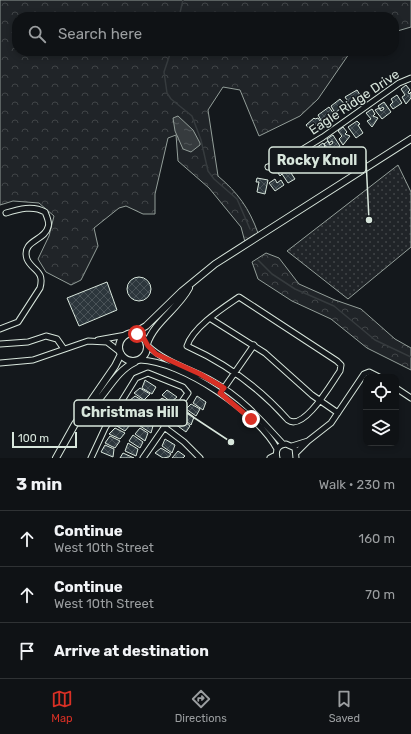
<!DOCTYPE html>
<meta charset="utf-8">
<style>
body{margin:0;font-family:Rubik,sans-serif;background:#1d2022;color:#f1f3f6}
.controls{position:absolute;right:12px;bottom:12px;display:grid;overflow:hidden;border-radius:8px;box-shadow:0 2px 6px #0003}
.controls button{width:36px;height:36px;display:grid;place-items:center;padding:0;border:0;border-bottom:1px solid #2f3234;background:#0f1215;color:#f1f3f6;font:20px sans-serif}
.scale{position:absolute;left:12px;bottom:10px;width:65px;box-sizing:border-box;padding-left:4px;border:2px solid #d8e6dc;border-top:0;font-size:11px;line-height:14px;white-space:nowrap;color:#d8e6dc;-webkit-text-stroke:3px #14181c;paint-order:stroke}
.stop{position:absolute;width:12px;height:12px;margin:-9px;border:3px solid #d93025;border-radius:50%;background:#fff}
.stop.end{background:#d93025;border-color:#fff;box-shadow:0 1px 4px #0008}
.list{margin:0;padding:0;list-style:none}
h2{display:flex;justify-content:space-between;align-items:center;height:52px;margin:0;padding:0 16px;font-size:17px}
h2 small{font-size:13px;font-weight:400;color:#9b9ea0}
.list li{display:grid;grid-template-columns:26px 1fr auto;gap:12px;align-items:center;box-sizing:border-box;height:56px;padding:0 16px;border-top:1px solid #2f3234}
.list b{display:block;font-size:15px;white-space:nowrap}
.list p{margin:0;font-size:13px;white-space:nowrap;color:#9b9ea0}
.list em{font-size:13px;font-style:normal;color:#9b9ea0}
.icon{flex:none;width:22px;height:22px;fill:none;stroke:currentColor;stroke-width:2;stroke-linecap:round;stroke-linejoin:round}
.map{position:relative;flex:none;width:411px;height:458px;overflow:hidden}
.search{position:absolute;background:#0f1215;box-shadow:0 2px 6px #0003;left:12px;right:12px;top:12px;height:44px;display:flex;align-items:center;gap:10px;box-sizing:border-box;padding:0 14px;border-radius:16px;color:#9b9ea0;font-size:15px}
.sheet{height:220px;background:#0f1215}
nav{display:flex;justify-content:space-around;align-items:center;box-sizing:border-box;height:56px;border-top:1px solid #2f3234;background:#0f1215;font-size:11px;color:#9b9ea0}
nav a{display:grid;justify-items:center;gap:2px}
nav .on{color:#d93025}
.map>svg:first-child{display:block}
.grass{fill:url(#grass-dots);stroke:#939e99}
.forest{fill:url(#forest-crowns);stroke:#939e99}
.water{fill:url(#water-ripples);stroke:#939e99}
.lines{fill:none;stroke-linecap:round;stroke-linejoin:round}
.stream{stroke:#363b3e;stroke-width:1.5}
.building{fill:url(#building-cross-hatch);stroke:#d8e6dc}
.minor-casing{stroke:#d8e6dc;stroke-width:7}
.major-casing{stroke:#d8e6dc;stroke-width:8}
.minor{stroke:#14181c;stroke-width:5}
.major{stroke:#14181c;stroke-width:6}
.route{stroke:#d93025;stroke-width:5}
.labels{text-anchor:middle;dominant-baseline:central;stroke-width:3;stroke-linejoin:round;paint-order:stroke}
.street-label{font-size:13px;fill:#d8e6dc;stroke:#14181c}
.leader{fill:none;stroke:#d8e6dc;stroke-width:1.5}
.callout-dot{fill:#d8e6dc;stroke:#14181c;stroke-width:1.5}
.callout{fill:#14181c;stroke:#d8e6dc;stroke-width:1.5}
.callout-label{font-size:14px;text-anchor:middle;font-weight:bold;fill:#d8e6dc}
</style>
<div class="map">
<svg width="411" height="458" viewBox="0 0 411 458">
<defs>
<pattern id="grass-dots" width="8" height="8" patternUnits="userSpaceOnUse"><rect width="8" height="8" fill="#202428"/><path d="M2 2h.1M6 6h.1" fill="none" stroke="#404447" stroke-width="1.8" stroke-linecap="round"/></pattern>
<pattern id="forest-crowns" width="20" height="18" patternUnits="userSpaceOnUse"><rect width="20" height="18" fill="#202428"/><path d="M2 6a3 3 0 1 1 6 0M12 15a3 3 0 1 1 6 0" fill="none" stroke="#404447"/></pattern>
<pattern id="water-ripples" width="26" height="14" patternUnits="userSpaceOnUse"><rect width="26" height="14" fill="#363b3e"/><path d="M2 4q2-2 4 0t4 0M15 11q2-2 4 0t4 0" fill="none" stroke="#525759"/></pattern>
<pattern id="building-cross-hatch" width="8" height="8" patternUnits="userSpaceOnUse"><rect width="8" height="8" fill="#2c363c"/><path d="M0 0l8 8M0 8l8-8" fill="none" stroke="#4a5358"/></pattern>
</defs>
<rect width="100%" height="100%" fill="#14181c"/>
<!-- grass -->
<path class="grass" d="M398,165L411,192V247L348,299L287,251Z"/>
<!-- forest -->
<path class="forest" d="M0,0H411V27L394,32V17H17V51H351L318,99L300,116L259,136L240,90L223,87L208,110L218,176C238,193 249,208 258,233L245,242L241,227L209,188L178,161L176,135L168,138L155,194V214H143L126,206L119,208L94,228L98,246L81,280L71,285L46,272L38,259L49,236L54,216L39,203L13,201L0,205Z
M266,253L279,258L299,284L335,300L361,309L395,339L411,348V370L367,348L331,319L292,301L258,279L252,262Z"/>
<!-- water -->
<path class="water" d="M178,116L193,130L200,143V145L191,152L183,149L175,131L173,118Z"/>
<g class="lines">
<!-- stream -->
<path class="stream" d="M179,17L183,0
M171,51L164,72L167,93L171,99L192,116L201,140L208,171L214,179L237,199L250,229
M258,260L272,274L295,289L334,306L375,340L411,357"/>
</g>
<!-- building -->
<path class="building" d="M406,85L410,90L408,92L409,94L411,92V98L406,104L402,97L405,95L401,89Z
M357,90L362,98L350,105L345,97Z
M397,95L402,103L393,109L390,105L393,102L391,99Z
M340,99L348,108L342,112L340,109L335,113L331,106Z
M384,102L391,112L382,119L375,110L379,108L381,111L384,109L383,107L380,109L378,106Z
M329,107L334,114L322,122L318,115Z
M372,109L375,114L373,116L378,118L372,127L367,121L371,119L366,113Z
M314,118L315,119L318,118L322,124L311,131L306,125Z
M357,121L360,124L358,125L363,133L356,138L348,127Z
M343,127L347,132L345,134L350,136L343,145L339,139L342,136L338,131Z
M333,135L340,146L331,153L324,144L328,141L330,145L333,143L332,141L329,143L327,139Z
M323,143L325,146L323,148L328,155L321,160L313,150Z
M287,167L295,179L288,183L282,174L280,176L278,173Z
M257,178L268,180L265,194L257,192L259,182H256Z
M275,179L277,183L281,180L284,185L275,191L269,183Z
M127 289a12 12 0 1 1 24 0a12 12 0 1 1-24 0Z
M107,282L117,310L79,326L67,298Z
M145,380L156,387L152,394L142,388Z
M140,388L150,394L144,400L134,393Z
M167,390L177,397L171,402L162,395Z
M135,396L145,402L140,408L129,401Z
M197,396L206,402L203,410L193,403Z
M162,398L170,403L167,410L156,403Z
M191,404L200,409L196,416L186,409Z
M185,410L194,417L191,425L182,418Z
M120,419L130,425L125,431L115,425Z
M181,419L190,426L186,432L175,424Z
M146,420L153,426L151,433L140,426Z
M115,428L125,433L120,439L109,434Z
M140,428L148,433L145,441L135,434Z
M133,435L143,442L140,448L129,441Z
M110,436L120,441L115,448L105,443Z
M165,439L175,445L172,453L162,446Z
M128,443L138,449L136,456L125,451Z
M105,445L114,449L113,457L101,452Z
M161,448L171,454L169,457L163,458L155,453Z
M178,451L185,456L183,458H172Z
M123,453L134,458H120Z"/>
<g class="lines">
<defs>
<path id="minor" d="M268,167L277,165L323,137L399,83L411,78
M239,297L337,361L341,365L340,371C332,382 304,432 288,420C259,387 227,364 187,346C193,327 223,308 239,297Z
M211,319L265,353L312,395L338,413
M0,329L18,322L40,288C45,270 32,271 27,259C21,240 45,241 48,227C50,223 47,217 45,212C33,205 19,209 6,213
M98,340L126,335
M0,344L28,342L46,336L57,339L64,349
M148,346C166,363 191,369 212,381C241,397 261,420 283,444
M140,360C182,361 257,412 277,449
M0,363L33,360L88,341L107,342L120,352
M396,388L411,398
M222,391L254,345
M164,427L184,442L200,458
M292,446L308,441
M296,453L308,441L331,423L364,374L369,372L379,377
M91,458L105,428L136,378L148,373L183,387L188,393L143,458
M270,458L276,455
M277,458C275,450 278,445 286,444L295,448L296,458"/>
<path id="major" d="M119 347a14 14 0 1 1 28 0a14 14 0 1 1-28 0Z
M134,333L146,326L182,291L215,264L411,139
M147,344C154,322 178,309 189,288
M83,414C105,400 112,373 135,362
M56,458L75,424L115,366L121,354"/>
</defs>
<!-- minor casing -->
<use href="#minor" class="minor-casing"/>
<!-- major casing -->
<use href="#major" class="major-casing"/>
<!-- minor -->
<use href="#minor" class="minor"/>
<!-- major -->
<use href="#major" class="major"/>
</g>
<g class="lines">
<!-- route -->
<path class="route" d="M137,334L143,337L148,346L156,354L200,374L224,388L220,393L251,419"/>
</g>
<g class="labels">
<!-- street labels -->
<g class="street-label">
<text transform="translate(354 102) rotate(-34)">Eagle Ridge Drive</text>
</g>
</g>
<!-- callouts -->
<path class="leader" d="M369 220L366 160M231 442L187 413"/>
<g class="callout-dot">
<circle cx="369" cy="220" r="4"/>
<circle cx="231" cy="442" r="4"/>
</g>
<g class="callout">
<rect x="269" y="147" width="97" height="26" rx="4"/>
<rect x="74" y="400" width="113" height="26" rx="4"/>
</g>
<g class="callout-label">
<text x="317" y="165">Rocky Knoll</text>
<text x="130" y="417">Christmas Hill</text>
</g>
</svg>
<div class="controls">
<button><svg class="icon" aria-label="locate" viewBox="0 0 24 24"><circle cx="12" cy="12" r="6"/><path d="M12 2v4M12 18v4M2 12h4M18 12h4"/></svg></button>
<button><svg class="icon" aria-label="layers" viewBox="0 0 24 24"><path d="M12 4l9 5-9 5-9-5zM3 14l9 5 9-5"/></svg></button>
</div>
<div class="scale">100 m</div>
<div class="stop" style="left:137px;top:334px"></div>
<div class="stop end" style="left:251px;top:419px"></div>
<div class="search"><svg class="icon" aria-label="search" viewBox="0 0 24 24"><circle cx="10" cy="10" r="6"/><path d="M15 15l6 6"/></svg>Search here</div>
</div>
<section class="sheet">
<h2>3 min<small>Walk · 230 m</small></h2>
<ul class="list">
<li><svg class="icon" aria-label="ahead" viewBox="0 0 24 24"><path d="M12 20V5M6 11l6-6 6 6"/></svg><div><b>Continue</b><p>West 10th Street</p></div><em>160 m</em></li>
<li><svg class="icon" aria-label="ahead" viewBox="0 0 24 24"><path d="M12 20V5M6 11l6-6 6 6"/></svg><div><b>Continue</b><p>West 10th Street</p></div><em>70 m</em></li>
<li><svg class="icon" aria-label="arrive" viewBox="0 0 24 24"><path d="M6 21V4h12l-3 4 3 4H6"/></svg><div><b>Arrive at destination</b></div></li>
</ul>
</section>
<nav>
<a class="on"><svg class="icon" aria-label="map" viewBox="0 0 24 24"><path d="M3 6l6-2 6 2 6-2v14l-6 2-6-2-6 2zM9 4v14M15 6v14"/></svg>Map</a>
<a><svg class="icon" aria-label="directions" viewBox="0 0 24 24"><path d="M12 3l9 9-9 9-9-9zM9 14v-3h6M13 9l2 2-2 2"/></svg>Directions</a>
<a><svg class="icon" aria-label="saved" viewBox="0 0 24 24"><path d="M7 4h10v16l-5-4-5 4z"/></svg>Saved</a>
</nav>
